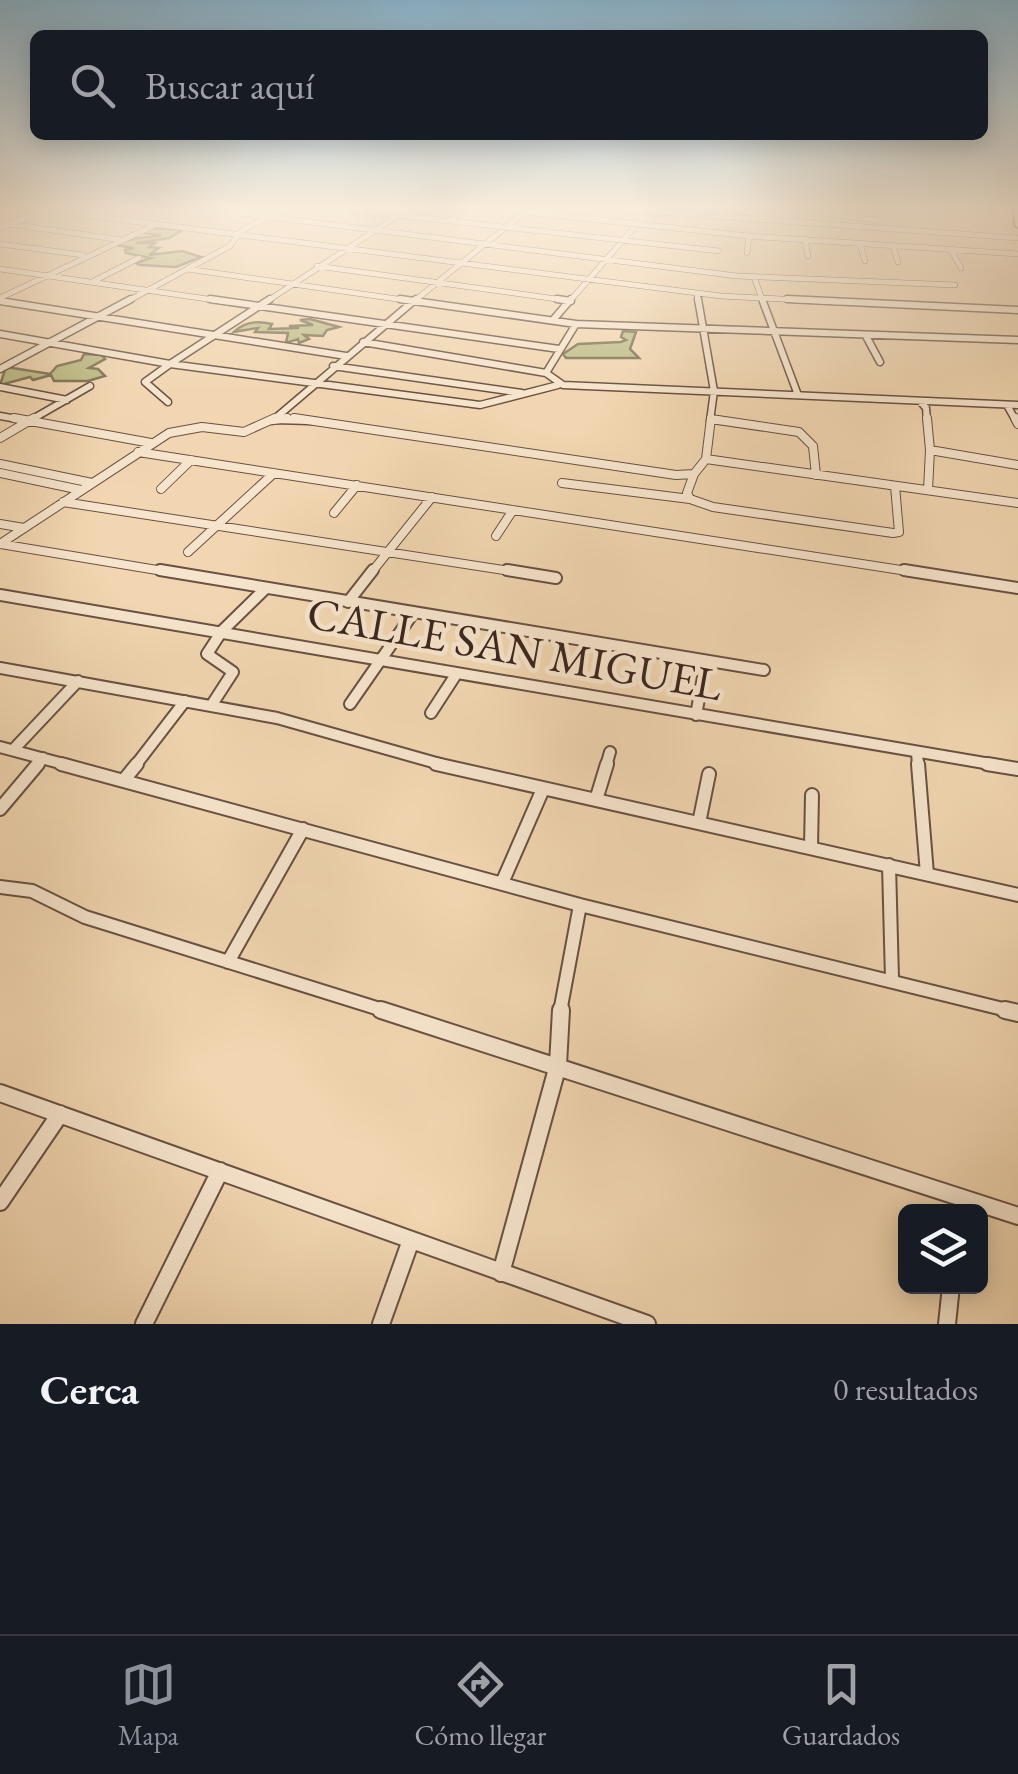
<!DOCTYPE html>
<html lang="es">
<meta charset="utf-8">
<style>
body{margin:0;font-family:"EB Garamond",serif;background:#242831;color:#f1f3f6}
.controls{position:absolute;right:30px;bottom:30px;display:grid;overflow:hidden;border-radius:15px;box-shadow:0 5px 25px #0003}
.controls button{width:90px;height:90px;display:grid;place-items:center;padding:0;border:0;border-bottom:2px solid #363941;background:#171b24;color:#f1f3f6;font:50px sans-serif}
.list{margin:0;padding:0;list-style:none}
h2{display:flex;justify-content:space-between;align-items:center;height:130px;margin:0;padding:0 40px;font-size:42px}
h2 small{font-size:32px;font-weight:400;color:#9ea1a6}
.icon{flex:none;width:55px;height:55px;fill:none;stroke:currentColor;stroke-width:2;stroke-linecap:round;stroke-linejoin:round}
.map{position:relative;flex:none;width:1018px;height:1324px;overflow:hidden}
.search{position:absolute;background:#171b24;box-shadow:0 5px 25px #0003;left:30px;right:30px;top:30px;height:110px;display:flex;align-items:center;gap:25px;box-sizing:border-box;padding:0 35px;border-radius:15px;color:#9ea1a6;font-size:38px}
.sheet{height:310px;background:#171b24}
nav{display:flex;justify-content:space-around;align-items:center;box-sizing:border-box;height:140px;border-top:2px solid #363941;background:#171b24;font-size:28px;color:#9ea1a6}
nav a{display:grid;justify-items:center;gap:5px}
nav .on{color:#8c9099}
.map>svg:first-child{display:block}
.green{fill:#bebd88;stroke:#7d7253;stroke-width:2.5}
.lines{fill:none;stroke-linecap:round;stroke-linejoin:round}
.street-far5-casing{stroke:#695243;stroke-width:6}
.street-far4-casing{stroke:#695243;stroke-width:9}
.street-far3-casing{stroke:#695243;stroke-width:10}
.street-far2-casing{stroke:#695243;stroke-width:14}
.street-far1-casing{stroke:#695243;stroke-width:16}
.street-casing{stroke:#695243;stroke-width:20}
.secondary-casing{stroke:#3c261e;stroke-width:4}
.street-far5{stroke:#f6e4cc;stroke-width:5}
.street-far4{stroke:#f6e4cc;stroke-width:6}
.street-far3{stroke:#f6e4cc;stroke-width:8}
.street-far2{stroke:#f6e4cc;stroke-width:10}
.street-far1{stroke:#f6e4cc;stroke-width:12}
.street{stroke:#f6e4cc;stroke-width:16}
.secondary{fill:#f6e4cc;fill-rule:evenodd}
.labels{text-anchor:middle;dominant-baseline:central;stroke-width:9;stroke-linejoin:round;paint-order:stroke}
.street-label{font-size:45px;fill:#3c261e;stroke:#f6e4cc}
</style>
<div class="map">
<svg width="1018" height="1324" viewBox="0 0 1018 1324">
<rect width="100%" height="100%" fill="#f1d6b1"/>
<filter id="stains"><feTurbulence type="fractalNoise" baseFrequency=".002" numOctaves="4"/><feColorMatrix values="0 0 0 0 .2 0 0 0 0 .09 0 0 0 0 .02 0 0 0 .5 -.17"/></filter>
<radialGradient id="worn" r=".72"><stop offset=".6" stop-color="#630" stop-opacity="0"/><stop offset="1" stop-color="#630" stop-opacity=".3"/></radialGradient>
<!-- green -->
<path class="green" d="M152,228L183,230L169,238L136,243H155L149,247L159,248L149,255L182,251L201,257L176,267L140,265L136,263L151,258L126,253L125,250L134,248L116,245C133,236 144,239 161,235L144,233Z
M310,319L339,327L327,330L323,336L304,335L309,339L299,343L298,339L286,343L288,333L255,332L258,328L234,332C243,323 256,320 272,324L269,329L299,328L289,326L313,325L300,320Z
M623,331L636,332L630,349L639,358H566L563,354L578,344L621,342L626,340L621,337Z
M84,354L102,355L105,359L89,368L98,369L105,376L88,381H54L51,375L33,380L30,377L0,385L6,367L50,374L57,366L81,360Z"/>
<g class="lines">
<defs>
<path id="street-far5" d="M21,207L721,296L840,302
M325,207L719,251
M588,207L1018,238
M719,207L757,214
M771,207L876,220
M524,212L749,236L1018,254
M238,213L737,276L955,285
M450,220L470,207
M9,224L122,240
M0,228L41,212
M805,240L808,256
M0,244L83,255
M860,244L865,261
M893,246L898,262
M951,250L961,268
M747,253L749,236
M317,266L571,301
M0,269L228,302
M187,269L418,302
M754,277L763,302
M94,281L139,258
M697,293L698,302
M0,298L153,226
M0,301L4,302
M126,302L230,246L241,231L288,207
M266,302L411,207
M413,302L531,207
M569,302L638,223"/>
<path id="street-far4" d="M210,299L559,349
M270,299L170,364L480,405L558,385
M400,299L576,324L546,373L563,385L1018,405
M557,299L571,301
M698,299L714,391L710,421
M762,299L798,395
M787,299L1018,310
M0,301L346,356
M553,320L571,299
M576,324L1018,340
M0,334L170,364L145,382L168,402
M866,336L880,362
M363,342L546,373
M333,366L522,393
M0,369L131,299
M0,387L67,400
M920,401L926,408L927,421
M1007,405L1016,421
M0,416L28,421
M711,419L724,421
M273,420L311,421
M29,421L90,386
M272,421L416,299"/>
<path id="street-far3" d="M14,418L151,443
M294,418L676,475L694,474
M711,418L706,459L694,474L687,493L690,499L713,507L893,533L899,532L895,486
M927,418L930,450L1018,465
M1015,418L1018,424
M711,419L799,432L813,446L816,475
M273,420L287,418
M0,438L34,418
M138,452L920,573
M706,459L1018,503
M0,464L92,483
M0,473L81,490
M562,483L690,499
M161,489L191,460
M928,490L930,450
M63,502L523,573
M334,513L357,485
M0,524L24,528
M496,536L513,510
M0,544L175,573
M0,544L169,433L202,427L244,432L275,418
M188,552L274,473
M371,573L432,497"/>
<path id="street-far2" d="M160,570L764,670
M507,570L556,578
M904,570L1018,588
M0,595L1002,766
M348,602L373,570
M0,668L277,718L447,766
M350,704L414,612
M211,706L233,672L207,654L222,631L266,588
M431,713L455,676
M696,715L706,661
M0,747L71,766
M13,750L78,681
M917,752L918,766
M36,766L43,758
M135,766L185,701
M606,766L610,752"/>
<path id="street-far1" d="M61,764L580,905L1015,1012
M436,764L1018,895
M918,764L927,874
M987,764L1018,769
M124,780L137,764
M596,800L607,764
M0,809L38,764
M699,823L709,774
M811,847L812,795
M889,865L892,979
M502,883L543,789
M0,887L32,891L85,917L389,1012
M228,962L303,829
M560,1012L580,905"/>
<path id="street" d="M381,1010L1018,1216
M1005,1010L1018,1013
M0,1093L647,1324
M0,1202L60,1114
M501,1273L558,1065L561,1010
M144,1324L220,1171
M381,1324L411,1240
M947,1324L951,1286"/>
<path id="secondary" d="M1014,207H1018V227L1015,225Z"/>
</defs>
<!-- street-far5 casing -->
<use href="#street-far5" class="street-far5-casing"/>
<!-- street-far4 casing -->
<use href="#street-far4" class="street-far4-casing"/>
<!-- street-far3 casing -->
<use href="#street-far3" class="street-far3-casing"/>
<!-- street-far2 casing -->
<use href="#street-far2" class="street-far2-casing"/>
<!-- street-far1 casing -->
<use href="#street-far1" class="street-far1-casing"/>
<!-- street casing -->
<use href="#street" class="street-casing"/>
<!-- secondary casing -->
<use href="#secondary" class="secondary-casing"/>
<!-- street-far5 -->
<use href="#street-far5" class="street-far5"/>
<!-- street-far4 -->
<use href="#street-far4" class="street-far4"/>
<!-- street-far3 -->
<use href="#street-far3" class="street-far3"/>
<!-- street-far2 -->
<use href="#street-far2" class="street-far2"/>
<!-- street-far1 -->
<use href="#street-far1" class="street-far1"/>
<!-- street -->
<use href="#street" class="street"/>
<!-- secondary -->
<use href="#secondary" class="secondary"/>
</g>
<!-- sky -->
<linearGradient id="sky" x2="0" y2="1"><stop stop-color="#89b6d1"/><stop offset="0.53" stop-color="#f9eddc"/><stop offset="1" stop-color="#f9eddc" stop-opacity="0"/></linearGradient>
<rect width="1018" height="392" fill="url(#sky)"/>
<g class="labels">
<!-- street labels -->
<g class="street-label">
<text transform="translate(515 648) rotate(10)">CALLE SAN MIGUEL</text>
</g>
</g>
<rect width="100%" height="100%" filter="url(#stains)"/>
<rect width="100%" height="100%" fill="url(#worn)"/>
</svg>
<div class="controls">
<button><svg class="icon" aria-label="layers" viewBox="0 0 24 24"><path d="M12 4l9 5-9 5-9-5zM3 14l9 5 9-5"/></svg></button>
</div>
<div class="search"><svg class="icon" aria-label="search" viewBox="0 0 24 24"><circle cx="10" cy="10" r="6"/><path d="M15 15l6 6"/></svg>Buscar aquí</div>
</div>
<section class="sheet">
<h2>Cerca<small>0 resultados</small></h2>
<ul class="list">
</ul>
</section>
<nav>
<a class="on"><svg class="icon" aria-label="map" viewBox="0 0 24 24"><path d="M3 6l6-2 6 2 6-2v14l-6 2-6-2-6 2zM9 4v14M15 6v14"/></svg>Mapa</a>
<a><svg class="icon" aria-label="directions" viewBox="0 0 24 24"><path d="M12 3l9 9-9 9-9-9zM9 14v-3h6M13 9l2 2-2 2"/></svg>Cómo llegar</a>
<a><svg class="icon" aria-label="saved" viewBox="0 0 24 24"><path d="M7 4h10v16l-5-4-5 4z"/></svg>Guardados</a>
</nav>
